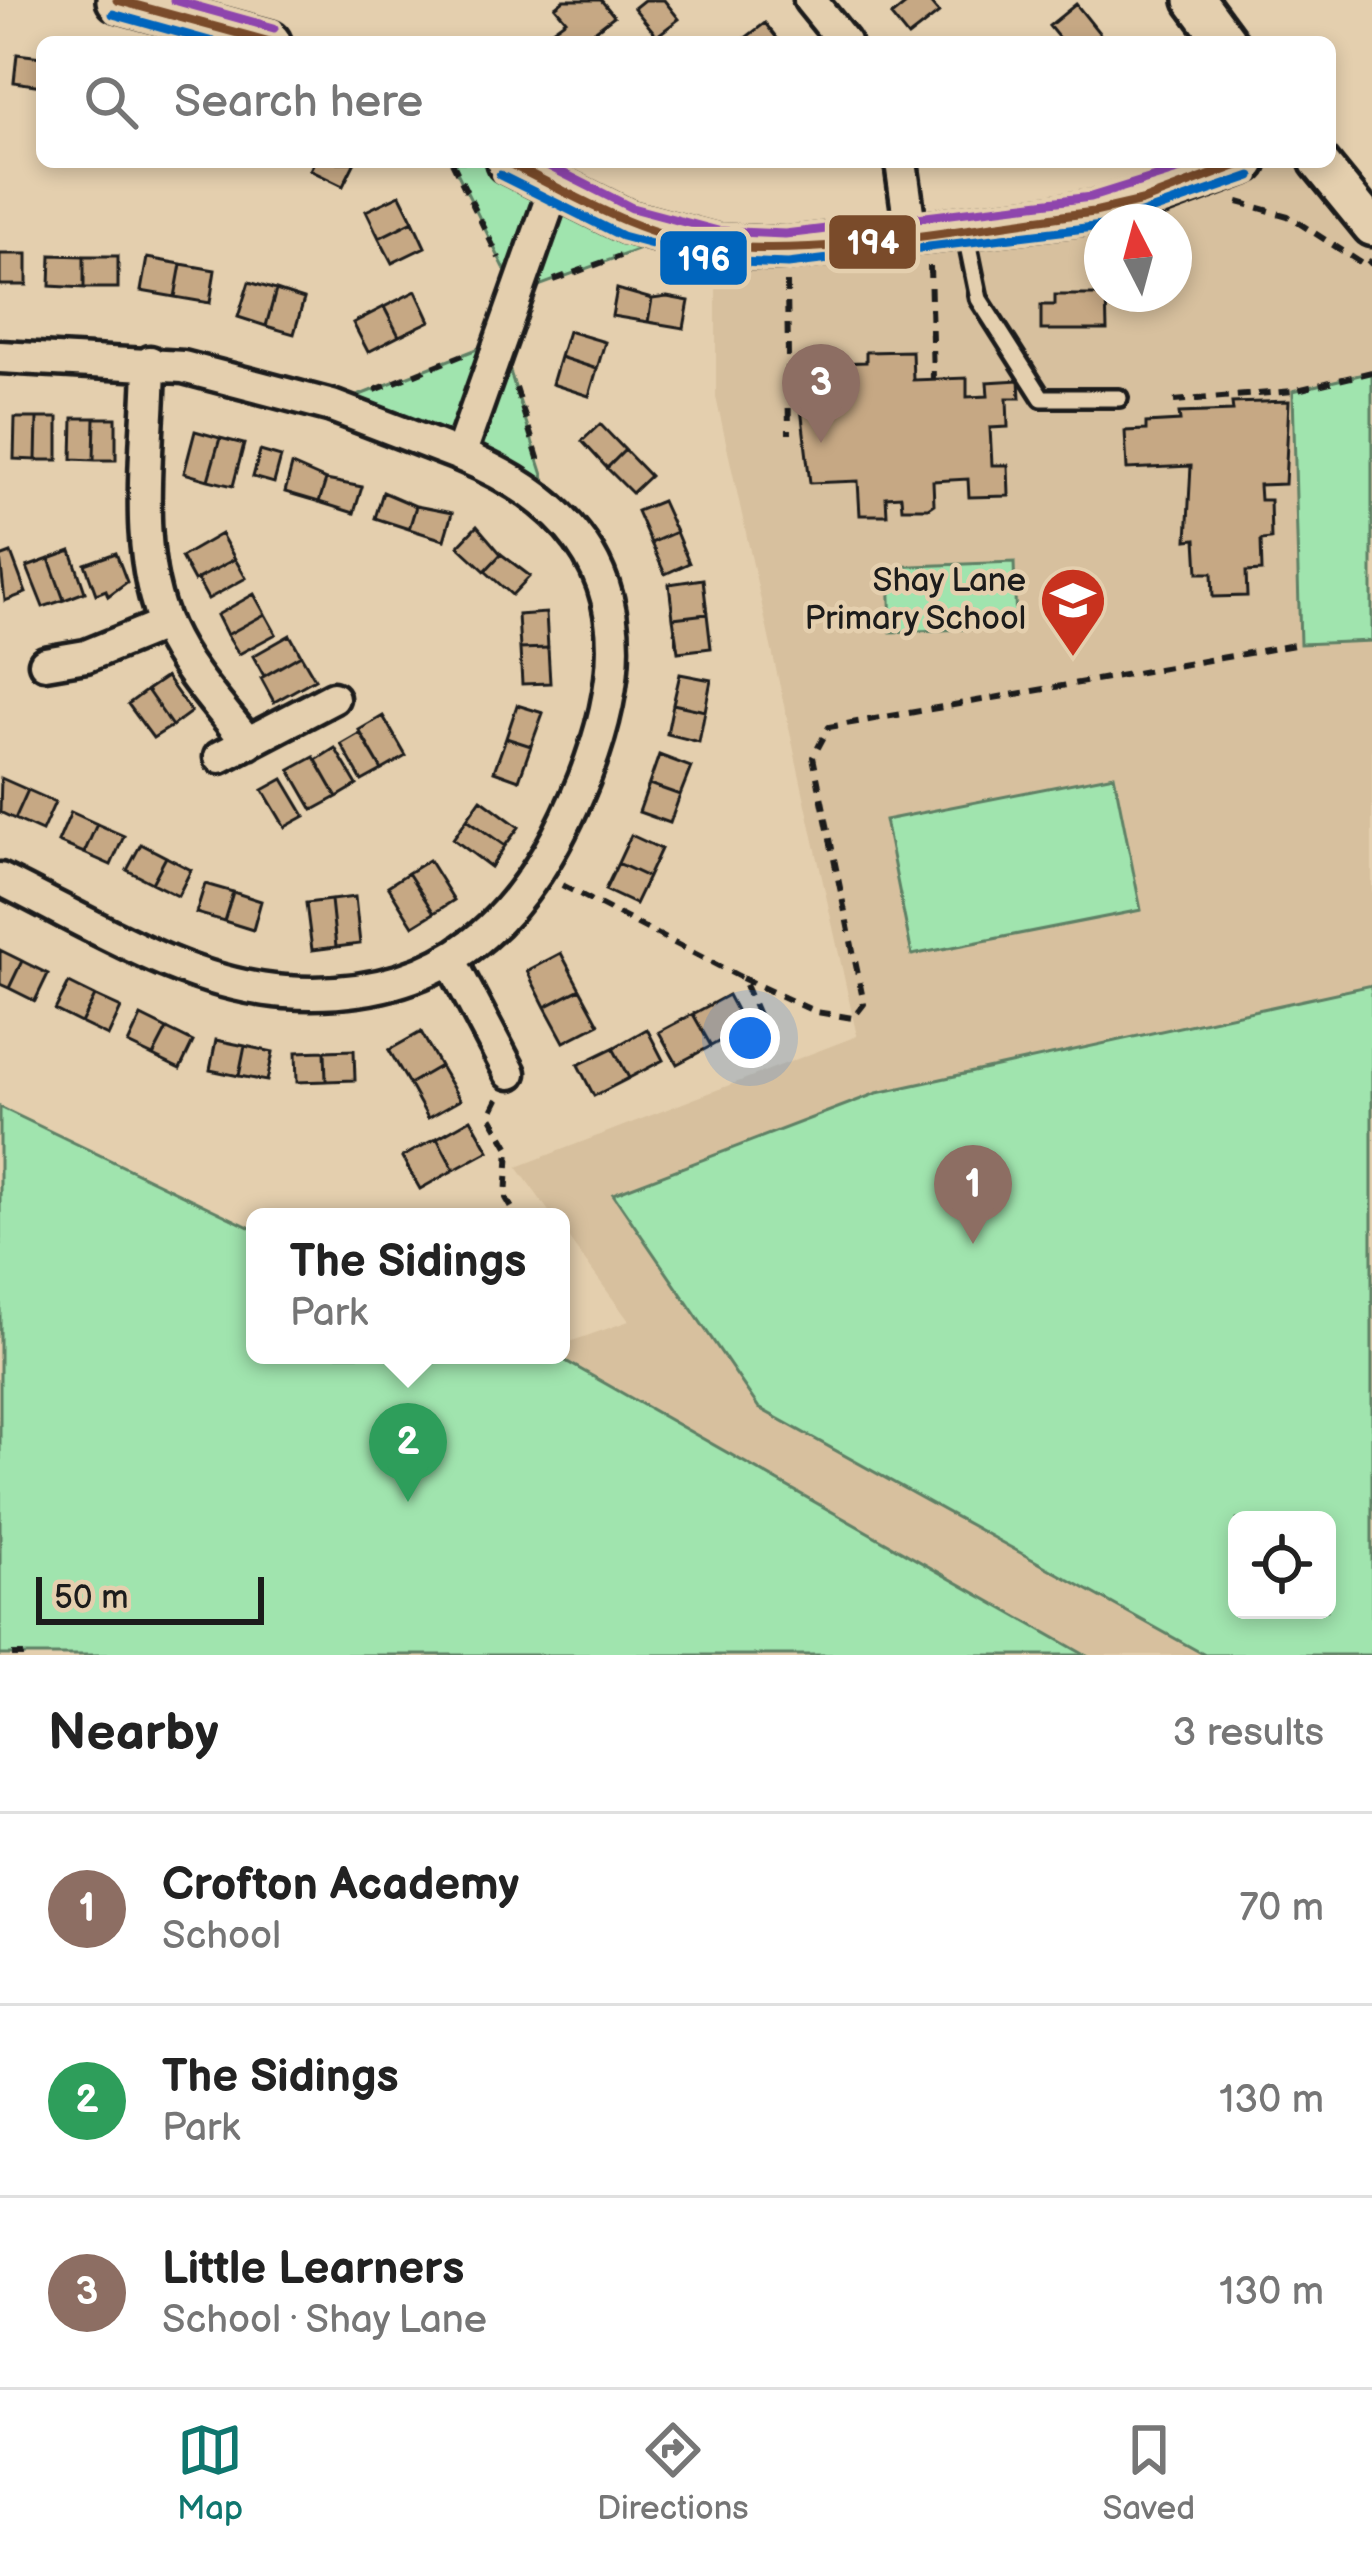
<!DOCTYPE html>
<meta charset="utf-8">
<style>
body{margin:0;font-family:"Balsamiq Sans",sans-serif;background:#f2f2f2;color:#222}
.controls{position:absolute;right:36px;bottom:36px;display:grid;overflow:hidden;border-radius:18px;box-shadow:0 6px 18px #0003}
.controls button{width:108px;height:108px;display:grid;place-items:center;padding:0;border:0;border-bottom:3px solid #e0e0e0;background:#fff;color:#222;font:60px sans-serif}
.compass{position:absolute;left:1084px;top:204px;width:108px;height:108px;border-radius:50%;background:#fff;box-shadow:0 6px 18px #0003;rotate:354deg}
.scale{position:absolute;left:36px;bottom:30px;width:228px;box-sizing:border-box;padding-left:12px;border:6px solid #1c1c1c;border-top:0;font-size:33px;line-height:42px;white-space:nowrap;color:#1c1c1c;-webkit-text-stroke:9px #e4cfae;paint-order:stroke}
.you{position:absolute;left:750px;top:1038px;width:42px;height:42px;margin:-30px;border:9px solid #fff;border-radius:50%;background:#1a73e8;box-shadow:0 0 0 18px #1a73e833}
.badge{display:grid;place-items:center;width:78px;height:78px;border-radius:50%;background:#0f766e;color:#fff;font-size:39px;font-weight:700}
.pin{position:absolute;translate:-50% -99px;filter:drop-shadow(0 3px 6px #0008)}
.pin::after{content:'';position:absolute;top:63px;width:42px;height:36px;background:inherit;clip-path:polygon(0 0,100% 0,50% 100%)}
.popup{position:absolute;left:246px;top:1208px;width:324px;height:156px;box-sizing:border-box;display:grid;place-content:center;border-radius:18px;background:#fff;filter:drop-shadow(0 3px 9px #0005);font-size:39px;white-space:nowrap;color:#767676}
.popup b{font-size:45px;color:#222}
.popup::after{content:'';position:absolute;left:50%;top:100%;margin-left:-24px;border:24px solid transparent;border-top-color:#fff}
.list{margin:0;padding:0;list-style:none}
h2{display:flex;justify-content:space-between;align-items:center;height:156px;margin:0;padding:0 48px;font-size:51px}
h2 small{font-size:39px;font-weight:400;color:#767676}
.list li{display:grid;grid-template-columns:78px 1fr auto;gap:36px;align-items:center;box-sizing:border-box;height:192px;padding:0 48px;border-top:3px solid #e0e0e0}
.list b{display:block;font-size:45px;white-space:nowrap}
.list p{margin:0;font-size:39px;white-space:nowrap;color:#767676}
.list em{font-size:39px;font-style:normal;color:#767676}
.icon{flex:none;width:66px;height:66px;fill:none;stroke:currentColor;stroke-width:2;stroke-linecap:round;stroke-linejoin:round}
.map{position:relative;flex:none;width:1372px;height:1655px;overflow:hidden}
.search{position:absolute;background:#fff;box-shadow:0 6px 18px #0003;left:36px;right:36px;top:36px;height:132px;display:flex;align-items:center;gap:30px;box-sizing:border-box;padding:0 42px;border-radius:18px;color:#767676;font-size:45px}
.sheet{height:732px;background:#fff}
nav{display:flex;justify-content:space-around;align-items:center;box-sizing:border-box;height:168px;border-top:3px solid #e0e0e0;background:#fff;font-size:33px;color:#767676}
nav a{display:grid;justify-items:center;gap:6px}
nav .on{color:#0f766e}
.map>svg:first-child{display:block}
.built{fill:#d7c09e;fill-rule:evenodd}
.green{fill:#a0e4ae;stroke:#5e8065;stroke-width:3;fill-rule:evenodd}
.building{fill:#c6a884;stroke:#1c1c1c;stroke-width:3}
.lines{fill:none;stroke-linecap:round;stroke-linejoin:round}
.service-casing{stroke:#1c1c1c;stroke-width:24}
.minor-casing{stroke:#1c1c1c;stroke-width:39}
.tertiary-casing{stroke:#1c1c1c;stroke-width:45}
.secondary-casing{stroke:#1c1c1c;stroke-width:48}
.path{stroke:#1c1c1c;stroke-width:6;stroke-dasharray:12 9;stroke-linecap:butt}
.service{stroke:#e4cfae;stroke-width:15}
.minor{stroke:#e4cfae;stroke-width:30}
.tertiary{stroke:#e4cfae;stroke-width:36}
.secondary{stroke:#e4cfae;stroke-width:39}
.bus-1-casing{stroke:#e4cfae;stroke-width:18}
.bus-2-casing{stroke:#e4cfae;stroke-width:18}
.bus-3-casing{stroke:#e4cfae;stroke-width:18}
.bus-1{stroke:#7a4b2a;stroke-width:9}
.bus-2{stroke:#0065bd;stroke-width:9}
.bus-3{stroke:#8e44ad;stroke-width:9}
.labels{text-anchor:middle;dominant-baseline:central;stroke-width:9;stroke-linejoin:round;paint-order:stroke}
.poi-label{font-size:33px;fill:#1c1c1c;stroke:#e4cfae;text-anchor:end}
.line-badge{stroke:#e4cfae;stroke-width:4.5}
.badge-label{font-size:33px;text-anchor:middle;font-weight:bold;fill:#fff}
</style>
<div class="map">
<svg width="1372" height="1655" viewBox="0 0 1372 1655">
<rect width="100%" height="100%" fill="#e4cfae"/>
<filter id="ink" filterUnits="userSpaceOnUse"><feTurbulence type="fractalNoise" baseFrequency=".00833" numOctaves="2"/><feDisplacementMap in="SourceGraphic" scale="24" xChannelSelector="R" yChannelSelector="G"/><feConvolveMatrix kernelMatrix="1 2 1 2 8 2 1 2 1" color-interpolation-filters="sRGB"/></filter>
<g filter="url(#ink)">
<!-- built -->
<path class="built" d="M1246,162H1319L1372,227V1655H1085L556,1355H561V1345L629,1321L561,1228V1217H553L517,1167L857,1036L716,397V246L911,233ZM1102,222H1174V294H1102ZM1237,1520H1327V1610H1237Z"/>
<!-- green -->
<path class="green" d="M452,162H507L675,236L517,294Z
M500,340L557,519L332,406Z
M1372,372V641L1300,644L1293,391Z
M1014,562L1016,627L891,632L889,567Z
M1114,775L1141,910L912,955L885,820Z
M1372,985V1655H1205L759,1408L613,1194L877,1093ZM1237,1520H1327V1610H1237Z
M0,1107L255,1230V1355H555L1085,1655H0Z"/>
<!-- building -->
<path class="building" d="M564,0H601L614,16L580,42H561L552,30L566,20L555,7Z
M644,0H664L679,19L657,36L634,8Z
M911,0H928L939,13L908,37L891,16Z
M1076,4L1100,34L1090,42H1062L1049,26Z
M765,23L780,42H740Z
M17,54L42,57V86L14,82Z
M314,162H355L343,186L310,170Z
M400,195L413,221L379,238L366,211Z
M413,221L425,247L392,263L379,238Z
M0,254H27V285H0Z
M51,255L84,256V288L50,286Z
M84,256H118V288H84Z
M147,258L181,264L175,297L141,291Z
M181,264L215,270L210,303L175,297Z
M249,282L276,290L266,326L238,317Z
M617,289L652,299L648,322L612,316Z
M276,290L304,299L294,334L266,326Z
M416,291L430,321L399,336L384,307Z
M1055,295H1106L1107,330H1041V305H1055Z
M667,297L689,301L684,328L648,322L652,299Z
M384,307L399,336L368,352L353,323Z
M568,331L605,342L597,369L560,357Z
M912,351L913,380L967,378V397L988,396L987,382L1019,380L1020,398H1007L1008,427L990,428L992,465H1008L1009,496L969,497L968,479L933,481L934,504L928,508H902L901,496L886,497L887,515H860L858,481L810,483L801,408L837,407L836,363L866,362V352Z
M560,357L597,369L589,396L552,384Z
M1289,401L1285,484L1259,485L1260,500H1270L1271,539L1261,540L1262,571L1246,572L1247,596L1213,597L1212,573H1198L1196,539L1187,540L1191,466L1127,469L1125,431L1146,430V423L1180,421L1179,413L1233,411L1232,403Z
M15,418H37L36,460L14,459Z
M37,418H58V460H36Z
M73,418H95L94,460L72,459Z
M95,418H116V460H94Z
M600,424L625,450L607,468L582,441Z
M195,431L220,438L208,480L184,473Z
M220,438L244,444L233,486L208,480Z
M625,450L650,476L632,493L607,468Z
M260,451L281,457L274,483L253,477Z
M292,465L326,480L319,502L285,492Z
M326,480L362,487L354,513L319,502Z
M383,492L416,506L409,529L375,518Z
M662,501L676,532L651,543L637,511Z
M416,506L452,513L444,540L409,529Z
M477,526L501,554L485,571L458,546Z
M676,532L689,563L665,574L651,543Z
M221,534L235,559L194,581L181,557Z
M71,551L85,592L64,600L49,559Z
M11,553L26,593L5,601L0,557Z
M116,553L127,582L108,596L106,590L96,594L85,564Z
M501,554L530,576L512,595L485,571Z
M49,559L64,600L43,607L27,567Z
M235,559L246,578L208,599L197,579Z
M703,579L707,614L673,618L669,584Z
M254,594L265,614L227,635L217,615Z
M546,613L548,648L520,649L518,615Z
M265,614L276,634L239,654L227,635Z
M707,614L711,648L678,652L673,618Z
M290,635L301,655L264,676L253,656Z
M548,648L550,683L522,684L520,649Z
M301,655L315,679L274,702L261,678Z
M680,674L711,680L705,711L673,704Z
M166,677L191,712L172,726L147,690Z
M147,690L172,726L153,738L128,704Z
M673,704L705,711L699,742L667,734Z
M517,705L543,713L531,746L506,738Z
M383,716L406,756L382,770L359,730Z
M360,733L382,770L362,781L341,744Z
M506,738L531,746L519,780L494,771Z
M335,748L357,785L337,797L316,760Z
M659,755L691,767L680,795L649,784Z
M314,757L337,797L313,810L290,770Z
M1,778L28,790L15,819L0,812Z
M283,779L305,816L285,827L263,790Z
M649,784L680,795L670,823L639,812Z
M28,790L55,802L42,831L15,819Z
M481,799L519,827L505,846L467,819Z
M71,812L97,824L84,853L58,842Z
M467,819L505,846L491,867L453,839Z
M97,824L124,836L111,865L84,853Z
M631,835L661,849L648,877L618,863Z
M141,844L166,857L152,883L127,870Z
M166,857L191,870L178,896L152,883Z
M429,860L454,900L434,913L408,873Z
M618,863L648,877L635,904L605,890Z
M408,873L434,913L413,926L388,886Z
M205,884L233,892L224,921L196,913Z
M233,892L261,901L253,930L224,921Z
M355,897L360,944L336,947L331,900Z
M331,900L336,947L312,950L306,903Z
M0,950L22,961L9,988L0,984Z
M561,953L580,989L545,1007L527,971Z
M22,961L48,974L35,1001L9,988Z
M69,983L95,996L81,1023L55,1010Z
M580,989L599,1024L564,1042L545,1007Z
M728,995L745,1027L711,1046L693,1014Z
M95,996L121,1008L108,1036L81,1023Z
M693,1014L711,1046L677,1064L659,1032Z
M141,1016L167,1029L153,1056L128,1044Z
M167,1029L193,1042L180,1069L153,1056Z
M647,1029L663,1060L629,1078L613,1048Z
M421,1032L440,1066L409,1084L389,1050Z
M216,1040L245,1046L239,1076L210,1070Z
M245,1046L273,1052L267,1081L239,1076Z
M613,1048L629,1078L594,1096L578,1065Z
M354,1050L355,1080L326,1081L325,1051Z
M325,1051L326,1081L297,1082L296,1052Z
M440,1066L460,1100L428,1118L409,1084Z
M471,1119L489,1151L454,1170L437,1138Z
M437,1138L454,1170L420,1189L402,1157Z"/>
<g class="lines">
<defs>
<path id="service" d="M965,231L979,299L1042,398H1119"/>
<path id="minor" d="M810,0L844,42
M901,162L911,233
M0,357L183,367L332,406L460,455
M150,362C149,447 131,550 167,629C186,671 220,707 248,743
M45,663L86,656L165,624
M220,757L333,698
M0,879C89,922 185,985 285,992C447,1003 528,919 584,779C643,630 617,519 460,455L555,187
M450,959L510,1073"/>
<path id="tertiary" d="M1319,162L1372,227"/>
<path id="secondary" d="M117,0L270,42
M1195,0L1226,42
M507,162L627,222L716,246L786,249L1094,212L1142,201L1246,162"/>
</defs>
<!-- service casing -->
<use href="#service" class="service-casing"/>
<!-- minor casing -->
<use href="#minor" class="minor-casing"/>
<!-- tertiary casing -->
<use href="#tertiary" class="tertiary-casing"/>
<!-- secondary casing -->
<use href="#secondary" class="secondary-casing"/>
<!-- path -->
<path class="path" d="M452,162L499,258
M1238,202L1288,216L1366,266L1372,260
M930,266L933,379
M554,280L620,256
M787,282L789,434
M516,388L539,461
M375,390L463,355
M1174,401L1293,391L1372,372
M562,885L742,978L765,1031
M742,978L816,1012L853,1018L864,1004L813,757L829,727L1300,644
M498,1099L490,1115L509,1148L506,1198L517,1217
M561,1291L568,1303
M12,1655H27"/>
<!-- service -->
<use href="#service" class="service"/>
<!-- minor -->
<use href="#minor" class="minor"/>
<!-- tertiary -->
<use href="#tertiary" class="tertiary"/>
<!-- secondary -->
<use href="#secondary" class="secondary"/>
<defs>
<path id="bus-1" d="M117,0L270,42
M507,162C574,196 643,238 719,246C828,258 982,225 1094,212L1142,201L1246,162"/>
<path id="bus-2" d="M113,14L213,42
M500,175L622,236L715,261L788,264L1102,226
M1118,222L1251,176"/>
<path id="bus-3" d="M174,0L274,28
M541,162L632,208L718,231L785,234L1091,197L1203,162"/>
</defs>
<!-- bus-1 casing -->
<use href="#bus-1" class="bus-1-casing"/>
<!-- bus-2 casing -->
<use href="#bus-2" class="bus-2-casing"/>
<!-- bus-3 casing -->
<use href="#bus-3" class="bus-3-casing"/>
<!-- bus-1 -->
<use href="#bus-1" class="bus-1"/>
<!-- bus-2 -->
<use href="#bus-2" class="bus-2"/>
<!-- bus-3 -->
<use href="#bus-3" class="bus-3"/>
</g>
</g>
<!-- icons -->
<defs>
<symbol id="school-pin" viewBox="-11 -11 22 30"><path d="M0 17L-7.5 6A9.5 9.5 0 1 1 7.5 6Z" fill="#c8321e" stroke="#e4cfae"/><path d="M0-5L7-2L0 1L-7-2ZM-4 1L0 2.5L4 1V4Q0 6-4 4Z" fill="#fff"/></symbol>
</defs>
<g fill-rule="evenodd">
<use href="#school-pin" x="1035" y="562" width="76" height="104"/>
</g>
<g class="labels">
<!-- poi labels -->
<g class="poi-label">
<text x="1026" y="581">Shay Lane<tspan x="1026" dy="38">Primary School</tspan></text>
</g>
</g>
<g class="line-badge">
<rect x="827" y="213" width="91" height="58" rx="12" fill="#7a4b2a"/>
<rect x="658" y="229" width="91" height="58" rx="12" fill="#0065bd"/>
</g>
<g class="badge-label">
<text x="873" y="254">194</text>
<text x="704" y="270">196</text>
</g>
</svg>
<div class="controls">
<button><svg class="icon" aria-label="locate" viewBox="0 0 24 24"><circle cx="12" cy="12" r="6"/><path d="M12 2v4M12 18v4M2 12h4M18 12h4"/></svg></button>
</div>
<svg class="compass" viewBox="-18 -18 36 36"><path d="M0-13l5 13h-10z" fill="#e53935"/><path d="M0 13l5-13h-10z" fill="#767676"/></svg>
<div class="scale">50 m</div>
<div class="you"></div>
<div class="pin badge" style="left:973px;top:1244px;background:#8d6e63">1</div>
<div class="pin badge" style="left:408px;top:1502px;background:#2e9e5b">2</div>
<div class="popup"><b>The Sidings</b>Park</div>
<div class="pin badge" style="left:821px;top:443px;background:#8d6e63">3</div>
<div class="search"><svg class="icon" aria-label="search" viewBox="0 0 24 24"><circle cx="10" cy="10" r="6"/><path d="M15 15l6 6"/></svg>Search here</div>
</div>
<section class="sheet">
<h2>Nearby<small>3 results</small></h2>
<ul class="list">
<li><span class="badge" style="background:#8d6e63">1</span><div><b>Crofton Academy</b><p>School</p></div><em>70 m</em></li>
<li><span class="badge" style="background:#2e9e5b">2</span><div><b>The Sidings</b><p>Park</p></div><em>130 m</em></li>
<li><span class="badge" style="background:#8d6e63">3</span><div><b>Little Learners</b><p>School · Shay Lane</p></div><em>130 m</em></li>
</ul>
</section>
<nav>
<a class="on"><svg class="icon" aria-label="map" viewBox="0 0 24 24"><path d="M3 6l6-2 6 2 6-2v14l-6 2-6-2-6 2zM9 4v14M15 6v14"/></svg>Map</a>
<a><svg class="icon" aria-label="directions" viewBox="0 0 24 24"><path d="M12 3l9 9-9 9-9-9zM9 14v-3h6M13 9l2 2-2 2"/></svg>Directions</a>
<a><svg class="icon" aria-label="saved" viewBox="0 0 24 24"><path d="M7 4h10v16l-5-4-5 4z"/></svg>Saved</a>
</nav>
